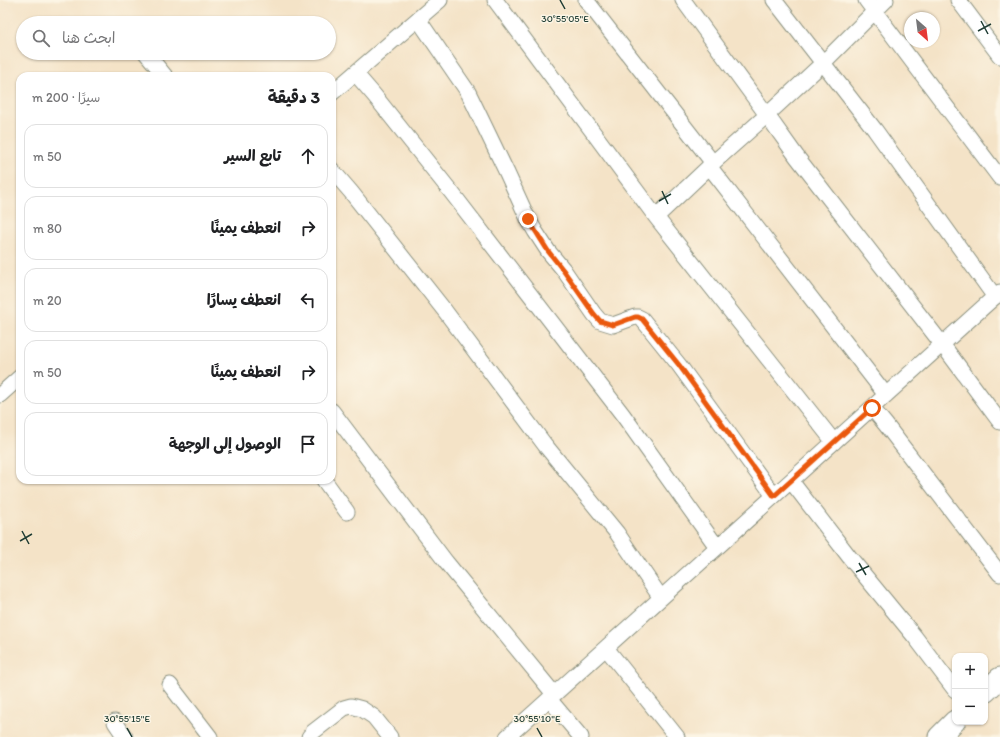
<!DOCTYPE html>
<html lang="ar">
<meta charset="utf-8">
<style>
body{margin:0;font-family:Itim,"Playpen Sans Arabic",sans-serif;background:#f2f2f2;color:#202124;direction:rtl}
.controls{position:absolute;right:12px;bottom:12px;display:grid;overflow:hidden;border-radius:8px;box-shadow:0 1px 3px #0004}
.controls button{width:36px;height:36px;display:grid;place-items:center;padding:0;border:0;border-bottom:1px solid #e0e0e0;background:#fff;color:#202124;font:20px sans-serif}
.compass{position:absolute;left:904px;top:12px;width:36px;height:36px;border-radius:50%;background:#fff;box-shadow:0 1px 3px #0004;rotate:152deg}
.stop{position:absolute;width:12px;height:12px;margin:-9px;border:3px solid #ea580c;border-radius:50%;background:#fff}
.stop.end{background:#ea580c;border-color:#fff;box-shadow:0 1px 4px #0008}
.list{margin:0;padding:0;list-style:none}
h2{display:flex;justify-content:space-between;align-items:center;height:52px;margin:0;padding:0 16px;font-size:17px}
h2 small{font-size:13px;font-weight:400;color:#757577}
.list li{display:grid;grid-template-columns:26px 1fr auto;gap:12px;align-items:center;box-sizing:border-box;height:64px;margin:0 8px 8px;padding:0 8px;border:1px solid #e0e0e0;border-radius:12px}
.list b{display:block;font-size:15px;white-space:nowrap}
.list em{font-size:13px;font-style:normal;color:#757577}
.icon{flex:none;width:22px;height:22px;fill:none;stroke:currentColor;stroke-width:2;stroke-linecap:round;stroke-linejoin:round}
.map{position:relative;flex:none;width:1000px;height:737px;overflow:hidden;direction:ltr}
.search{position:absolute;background:#fff;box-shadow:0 1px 3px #0004;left:16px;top:16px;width:320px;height:44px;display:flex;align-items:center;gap:10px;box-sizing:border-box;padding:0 14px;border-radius:22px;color:#757577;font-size:15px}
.panel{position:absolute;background:#fff;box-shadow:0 1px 3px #0004;left:16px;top:72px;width:320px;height:412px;border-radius:12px;direction:rtl}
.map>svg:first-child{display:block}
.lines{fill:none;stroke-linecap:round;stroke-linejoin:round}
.minor-casing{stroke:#8a907e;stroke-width:17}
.secondary-casing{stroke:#8a907e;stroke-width:23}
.minor{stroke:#fff;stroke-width:15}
.secondary{stroke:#fff;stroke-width:21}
.route{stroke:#ea580c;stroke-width:5}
.ticks{fill:none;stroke:#1f3d34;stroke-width:1.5}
.ticks-label{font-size:10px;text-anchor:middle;fill:#1f3d34;stroke:#fcf5e5;stroke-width:3;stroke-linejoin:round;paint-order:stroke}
</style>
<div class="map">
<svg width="1000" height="737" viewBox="0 0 1000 737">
<rect width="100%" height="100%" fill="#fcf5e5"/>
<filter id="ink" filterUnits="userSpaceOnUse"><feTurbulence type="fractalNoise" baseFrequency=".025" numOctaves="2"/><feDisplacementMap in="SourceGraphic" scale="8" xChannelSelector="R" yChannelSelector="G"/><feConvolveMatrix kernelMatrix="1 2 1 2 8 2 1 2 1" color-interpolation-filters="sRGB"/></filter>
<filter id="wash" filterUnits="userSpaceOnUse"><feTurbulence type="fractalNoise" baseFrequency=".012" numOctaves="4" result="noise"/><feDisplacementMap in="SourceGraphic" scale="16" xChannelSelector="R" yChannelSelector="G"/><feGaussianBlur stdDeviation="0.9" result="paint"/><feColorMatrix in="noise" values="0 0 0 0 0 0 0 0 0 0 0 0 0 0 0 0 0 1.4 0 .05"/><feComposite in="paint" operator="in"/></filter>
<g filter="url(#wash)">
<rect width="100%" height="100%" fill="#f4e3c7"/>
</g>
<g filter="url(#ink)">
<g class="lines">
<defs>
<path id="minor" d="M495,0L656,217
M586,0L713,163
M683,0L767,115L797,157L942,344L1000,422
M774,0L875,130L995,297
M866,0L1000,178
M958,0L1000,56
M418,19L468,92L507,173L528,219L535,231L548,251L563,269L594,314L600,321L613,325L635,317H638L642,319L679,365L774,496
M146,53L165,76
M355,73L374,95L452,193L623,415L717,547
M332,93L440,0
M709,166L886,395
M332,170L351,192L445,311L545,445L617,533L661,598
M0,395L20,377
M872,408L886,425L1000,574
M332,411L446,562L554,694
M834,442L656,217L713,163L767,115L823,63L886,0
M324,480L347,512
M791,481L851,559L915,637L955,690
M606,648L677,737
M170,685L210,737
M549,699L581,737
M115,722L125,737
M309,737L313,732L344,708L351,706L362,709L374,717L390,737
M507,737L1000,292"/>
<path id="secondary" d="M985,692L1000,678
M939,737L955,721"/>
</defs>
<!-- minor casing -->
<use href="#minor" class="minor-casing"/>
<!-- secondary casing -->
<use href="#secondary" class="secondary-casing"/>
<!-- minor -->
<use href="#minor" class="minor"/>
<!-- secondary -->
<use href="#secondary" class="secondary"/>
</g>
</g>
<g class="lines" filter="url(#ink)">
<!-- route -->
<path class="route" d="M528,219L548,251L563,270L594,314L600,321L613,325L635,317H638L642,319L679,365L774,496L872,408"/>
</g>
<!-- ticks -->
<path class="ticks" d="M560,0L565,9M981,21L988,34M978,31L991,24M662,191L668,204M659,201L671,194M22,531L29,544M20,541L32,534M859,563L866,575M856,572L869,566M127,728L132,737M537,728L542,737"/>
<g class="ticks-label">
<text x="565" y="22">30°55'05"E</text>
<text x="127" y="722">30°55'15"E</text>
<text x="537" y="722">30°55'10"E</text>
</g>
</svg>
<div class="controls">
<button>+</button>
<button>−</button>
</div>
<svg class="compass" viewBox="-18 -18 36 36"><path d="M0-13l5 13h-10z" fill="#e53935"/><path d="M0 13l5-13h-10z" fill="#757577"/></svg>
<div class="stop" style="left:872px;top:408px"></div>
<div class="stop end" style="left:528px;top:219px"></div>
<div class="search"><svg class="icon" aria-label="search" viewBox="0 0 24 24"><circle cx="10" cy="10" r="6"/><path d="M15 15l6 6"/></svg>ابحث هنا</div>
<section class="panel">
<h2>3 دقيقة<small>سيرًا · 200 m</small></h2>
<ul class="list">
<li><svg class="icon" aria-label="ahead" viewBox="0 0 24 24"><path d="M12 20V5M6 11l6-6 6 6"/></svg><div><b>تابع السير</b></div><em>50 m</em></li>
<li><svg class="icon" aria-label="right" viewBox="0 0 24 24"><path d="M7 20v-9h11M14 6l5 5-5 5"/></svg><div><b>انعطف يمينًا</b></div><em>80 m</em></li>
<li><svg class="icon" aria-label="left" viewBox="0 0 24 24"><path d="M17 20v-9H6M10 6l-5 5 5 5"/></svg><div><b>انعطف يسارًا</b></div><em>20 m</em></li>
<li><svg class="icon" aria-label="right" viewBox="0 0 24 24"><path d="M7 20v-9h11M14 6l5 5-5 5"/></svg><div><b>انعطف يمينًا</b></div><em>50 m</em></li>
<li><svg class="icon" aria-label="arrive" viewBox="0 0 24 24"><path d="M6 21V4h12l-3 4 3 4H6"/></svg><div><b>الوصول إلى الوجهة</b></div></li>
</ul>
</section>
</div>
